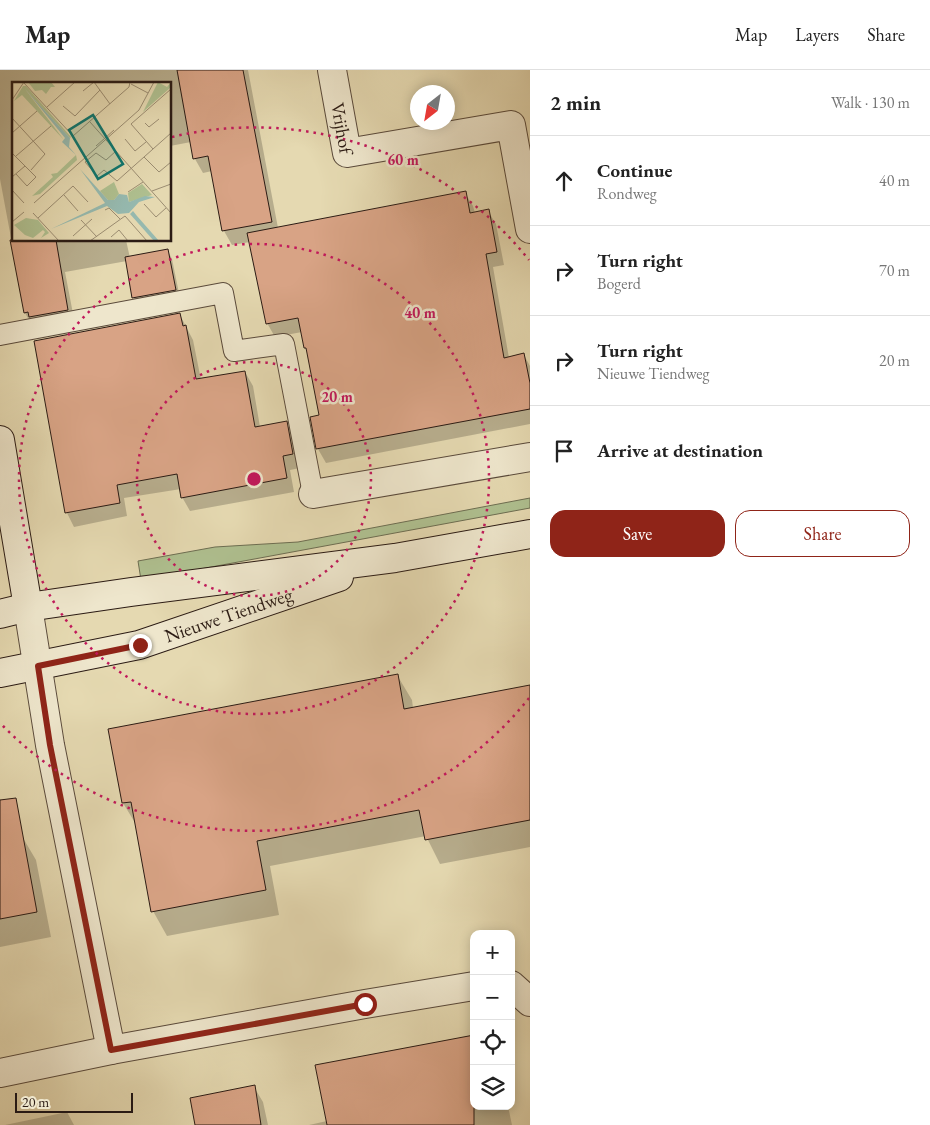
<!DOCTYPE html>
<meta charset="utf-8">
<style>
body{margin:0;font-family:"EB Garamond",serif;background:#f2f2f2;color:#222}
.controls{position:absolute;right:15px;bottom:15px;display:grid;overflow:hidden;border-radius:10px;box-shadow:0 2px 12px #0003}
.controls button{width:45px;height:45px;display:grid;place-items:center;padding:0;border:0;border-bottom:1px solid #e0e0e0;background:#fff;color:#222;font:25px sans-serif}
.compass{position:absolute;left:410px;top:15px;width:45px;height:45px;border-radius:50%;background:#fff;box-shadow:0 2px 12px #0003;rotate:211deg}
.scale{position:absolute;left:15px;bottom:12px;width:118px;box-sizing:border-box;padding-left:5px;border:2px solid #2b1b14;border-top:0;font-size:14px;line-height:18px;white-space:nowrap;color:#2b1b14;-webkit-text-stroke:4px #eee6cc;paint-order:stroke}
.stop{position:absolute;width:15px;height:15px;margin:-11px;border:4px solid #8f2418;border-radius:50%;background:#fff}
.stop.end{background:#8f2418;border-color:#fff;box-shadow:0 1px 5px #0008}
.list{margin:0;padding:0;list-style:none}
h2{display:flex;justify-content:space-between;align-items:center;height:65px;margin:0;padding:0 20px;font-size:21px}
h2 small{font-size:16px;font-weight:400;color:#767676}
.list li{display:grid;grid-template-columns:32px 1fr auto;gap:15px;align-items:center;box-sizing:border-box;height:90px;padding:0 20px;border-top:1px solid #e0e0e0}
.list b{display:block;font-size:19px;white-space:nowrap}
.list p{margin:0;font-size:16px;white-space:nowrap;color:#767676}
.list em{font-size:16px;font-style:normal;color:#767676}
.actions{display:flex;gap:10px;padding:15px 20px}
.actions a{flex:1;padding:11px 0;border:1px solid #8f2418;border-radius:15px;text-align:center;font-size:18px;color:#8f2418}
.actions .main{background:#8f2418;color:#fff}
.icon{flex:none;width:28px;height:28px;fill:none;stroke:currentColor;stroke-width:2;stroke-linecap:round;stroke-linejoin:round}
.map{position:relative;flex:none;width:530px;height:1055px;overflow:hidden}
header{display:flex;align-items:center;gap:30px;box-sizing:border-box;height:70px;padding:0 25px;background:#fff;border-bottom:1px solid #e0e0e0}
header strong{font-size:24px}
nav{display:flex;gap:28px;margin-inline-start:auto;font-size:18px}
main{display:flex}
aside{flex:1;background:#fff}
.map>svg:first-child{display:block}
.green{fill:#afc090;stroke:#6d6e52}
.shadow{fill:#0003}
.building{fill:#d8a385;stroke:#2b1b14}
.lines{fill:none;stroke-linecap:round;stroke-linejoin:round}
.lane-casing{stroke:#5a4a3b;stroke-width:22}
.street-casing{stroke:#5a4a3b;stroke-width:30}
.secondary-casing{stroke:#2b1b14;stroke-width:30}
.lane{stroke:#eee6cc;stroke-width:20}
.street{stroke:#eee6cc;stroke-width:28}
.secondary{stroke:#eee6cc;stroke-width:28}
.route{stroke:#8f2418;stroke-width:6}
.ring{fill:none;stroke:#c2185b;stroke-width:2.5;stroke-dasharray:2.5 5}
.labels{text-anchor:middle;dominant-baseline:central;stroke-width:5;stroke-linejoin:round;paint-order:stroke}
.street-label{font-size:19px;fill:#2b1b14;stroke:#eee6cc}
.inset-road{fill:none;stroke:#9b8d72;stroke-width:1}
.view{fill:#0f766e;fill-opacity:0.15;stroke:#0f766e;stroke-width:2.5}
.inset-edge{fill:none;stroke:#2b1b14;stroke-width:2.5}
.centre{fill:#c2185b;stroke:#eee6cc;stroke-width:2.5}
.ring-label{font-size:15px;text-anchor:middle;font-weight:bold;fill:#c2185b;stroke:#eee6cc;stroke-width:5;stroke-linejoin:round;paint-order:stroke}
</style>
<header>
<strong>Map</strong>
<nav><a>Map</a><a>Layers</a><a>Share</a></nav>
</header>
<main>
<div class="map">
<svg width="530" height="1055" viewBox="0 0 530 1055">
<rect width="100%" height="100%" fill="#e5d9b1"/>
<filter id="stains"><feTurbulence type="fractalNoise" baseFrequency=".004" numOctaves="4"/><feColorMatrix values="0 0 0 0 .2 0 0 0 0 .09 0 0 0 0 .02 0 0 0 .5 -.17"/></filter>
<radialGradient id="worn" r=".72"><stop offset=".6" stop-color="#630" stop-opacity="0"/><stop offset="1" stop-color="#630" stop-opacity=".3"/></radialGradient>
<!-- green -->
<path class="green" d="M530,428V438L141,510L138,491L215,477L298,472Z"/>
<!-- shadow -->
<path class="shadow" d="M0,0H248L278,158L465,123L473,136L475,143L488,141L496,154L504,195L493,197L509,288L524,285L530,296V354L326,393L318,379L312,348L320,346L308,283L305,278L302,262L275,267L267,253L250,172L232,175L224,161L212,101L203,103L195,89L191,72L170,76V14H14V170H126L130,188L168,181L172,189L180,228L138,236L134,228L127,191L65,202L75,254L33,257L25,243L0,109Z
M180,245L193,270L201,310L245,302L253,316L260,357L286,352L294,366L300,398L290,400L294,422L190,441L182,427L181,419L124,428L127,446L74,457L67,443L35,272Z
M397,605L412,630L413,638L530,616V777L440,794L426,766L270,796L279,845L167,866L153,841L137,756L123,733L110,660Z
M0,729L36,790L51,867L0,877Z
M254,1017L263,1032L268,1055H196Z
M474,1036H508L512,1055H309L327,1051Z
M67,1042L74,1055H5Z"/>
<!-- building -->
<path class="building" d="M177,0H243L272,152L222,161L208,86L193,89Z
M466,121L470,143L489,139L497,182L486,184L504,288L524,283L530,313V339L316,379L310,347L319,345L306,278H304L298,248L266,254L247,163Z
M10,170H56L68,240L29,247L28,242L24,243Z
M168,179L176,220L132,228L125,187Z
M180,243L183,256L186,255L196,309L245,301L255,357L287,351L293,384L283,386L287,408L181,428L177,404L117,415L120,433L65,443L34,271Z
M398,604L404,639L530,615V750L425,770L419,740L257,771L266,820L151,842L131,732L122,733L108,659Z
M16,728L37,842L0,849V730Z
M474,965V1055H327L315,995Z
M255,1015L261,1055H195L190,1028Z"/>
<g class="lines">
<defs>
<path id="lane" d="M0,265L223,223L234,281L284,274L313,424"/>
<g id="street">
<path id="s1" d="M332,0L347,83L511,55L530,159"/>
<path d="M313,424L530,387"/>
<path d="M28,537L50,675L111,980"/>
<path d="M511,915L530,932"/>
<path d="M0,1003L111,980L365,934L474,916"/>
</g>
<g id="secondary">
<path d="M0,370L28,537"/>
<path d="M0,544L28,537L131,522L395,488L530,464"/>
<path id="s2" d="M0,603L139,575L339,507"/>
</g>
</defs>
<!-- lane casing -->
<use href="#lane" class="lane-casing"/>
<!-- street casing -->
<use href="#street" class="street-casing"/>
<!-- secondary casing -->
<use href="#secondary" class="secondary-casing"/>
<!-- lane -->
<use href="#lane" class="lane"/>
<!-- street -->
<use href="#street" class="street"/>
<!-- secondary -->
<use href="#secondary" class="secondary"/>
</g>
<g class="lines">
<!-- route -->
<path class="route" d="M140,575L38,596L50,675L111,980L365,934"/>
</g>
<!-- distance rings -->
<g class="ring">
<circle cx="254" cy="409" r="117"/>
<circle cx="254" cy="409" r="235"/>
<path d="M529 628A352 352 0 0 1 1 654M172 67A352 352 0 0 1 529 190"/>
</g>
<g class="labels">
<!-- street labels -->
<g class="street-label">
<text stroke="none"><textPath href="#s1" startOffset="59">Vrijhof</textPath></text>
<text stroke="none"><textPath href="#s2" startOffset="236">Nieuwe Tiendweg</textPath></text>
</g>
</g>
<!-- overview -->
<g transform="translate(12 12)">
<rect width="159" height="159" fill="#e5d9b1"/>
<path d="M16,0H39L43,5H39L34,12L30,8L23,9ZM146,0L155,5L159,0V5L131,30ZM11,4H14L59,55L58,56L13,7L52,58L10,13L2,19ZM64,73L65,78L28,112L20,114L41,95L39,92L45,91ZM102,100L107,112L102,118H96L88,109ZM130,102L140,113L117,120L116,111ZM14,136L26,138L37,151L29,156L33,150L31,148L21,156L13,153L2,143Z" fill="#afc090"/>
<path d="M13,7L58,56L57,65L64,73L50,60L53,56ZM68,87L96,118H102L107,112L115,113L117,120L133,114L143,115L127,120L117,131L106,132L95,124L39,147L93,121ZM121,129L125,134L147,159H142L118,132Z" fill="#96bab0"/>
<path class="inset-road" d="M12,1L61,54L117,5L118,0M119,2L136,11M71,9L82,0L98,22M0,18L12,0M51,24L63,34L88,8M35,25L63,0M0,36L33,72L19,88M78,40L159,131M133,41L137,45L147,37M0,51L25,29M113,57L123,69L134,60M84,64L102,48M141,67L119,42L159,7M104,69L94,78L84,71L73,80L85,94L92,88L105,99L159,51M0,71L24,95L15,104L4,92M4,74L39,44M132,75L147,90L159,80M0,95L13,84M0,108L12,121M140,109L159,102M116,110L131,100M52,113L66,129M22,121L127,28L142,0M132,122L144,135L154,126M93,128L97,126L108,137M21,131L47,159M26,136L61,104L76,120M69,138L85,155M0,140L12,130M61,154L80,137M99,155L107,148L116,159M78,159L113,134L135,159"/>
<path class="view" d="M81,33L111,82L86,97L57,48Z"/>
<rect width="159" height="159" class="inset-edge"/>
</g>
<circle cx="254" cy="409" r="8" class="centre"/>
<g class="ring-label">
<text x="403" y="95">60 m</text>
<text x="420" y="248">40 m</text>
<text x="337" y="332">20 m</text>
</g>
<rect width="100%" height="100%" filter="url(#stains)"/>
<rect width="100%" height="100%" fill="url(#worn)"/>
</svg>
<div class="controls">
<button>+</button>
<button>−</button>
<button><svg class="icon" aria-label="locate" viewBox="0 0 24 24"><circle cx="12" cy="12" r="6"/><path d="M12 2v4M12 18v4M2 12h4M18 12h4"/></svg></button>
<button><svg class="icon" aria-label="layers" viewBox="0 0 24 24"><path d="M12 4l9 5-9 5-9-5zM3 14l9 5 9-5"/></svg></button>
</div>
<svg class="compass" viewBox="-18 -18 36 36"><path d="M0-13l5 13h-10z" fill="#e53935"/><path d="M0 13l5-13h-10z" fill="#767676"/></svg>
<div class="scale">20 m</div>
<div class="stop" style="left:365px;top:934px"></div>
<div class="stop end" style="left:140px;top:575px"></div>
</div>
<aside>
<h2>2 min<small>Walk · 130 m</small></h2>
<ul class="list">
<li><svg class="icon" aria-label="ahead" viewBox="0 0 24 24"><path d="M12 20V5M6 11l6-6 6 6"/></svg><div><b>Continue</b><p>Rondweg</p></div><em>40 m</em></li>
<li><svg class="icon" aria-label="right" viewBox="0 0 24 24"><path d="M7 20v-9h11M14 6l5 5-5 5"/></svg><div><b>Turn right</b><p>Bogerd</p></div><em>70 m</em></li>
<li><svg class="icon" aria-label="right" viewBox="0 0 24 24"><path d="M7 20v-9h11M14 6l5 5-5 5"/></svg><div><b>Turn right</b><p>Nieuwe Tiendweg</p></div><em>20 m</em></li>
<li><svg class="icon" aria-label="arrive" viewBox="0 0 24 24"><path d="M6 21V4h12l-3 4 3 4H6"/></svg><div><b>Arrive at destination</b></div></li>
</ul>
<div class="actions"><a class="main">Save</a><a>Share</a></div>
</aside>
</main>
